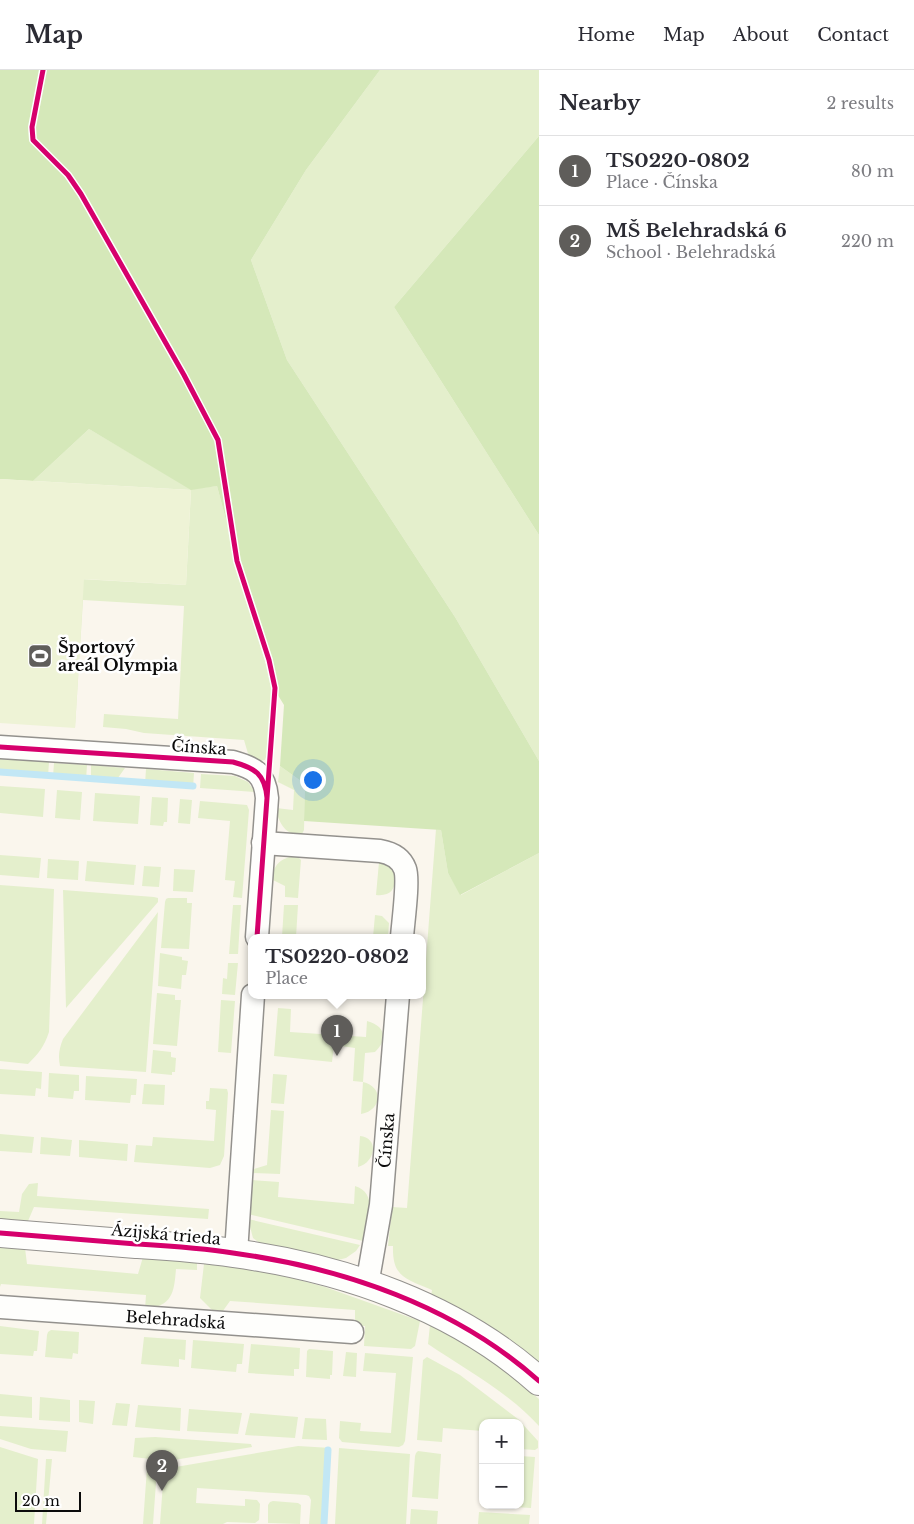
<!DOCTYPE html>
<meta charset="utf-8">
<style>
body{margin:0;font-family:"Libre Baskerville",serif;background:#f2f2f3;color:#2b2b33}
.controls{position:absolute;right:15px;bottom:15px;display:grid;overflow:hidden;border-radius:10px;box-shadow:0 1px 4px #0004}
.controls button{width:45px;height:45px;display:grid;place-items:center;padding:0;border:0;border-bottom:1px solid #e1e1e2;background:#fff;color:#2b2b33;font:25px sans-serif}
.scale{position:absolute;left:15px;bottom:12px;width:66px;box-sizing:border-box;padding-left:5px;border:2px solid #0b0b0b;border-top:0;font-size:14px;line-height:18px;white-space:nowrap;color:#0b0b0b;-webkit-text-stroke:4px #fff;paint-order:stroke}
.you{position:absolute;left:312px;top:709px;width:18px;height:18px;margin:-12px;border:4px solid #fff;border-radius:50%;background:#1a73e8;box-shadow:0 0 0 8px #1a73e833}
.badge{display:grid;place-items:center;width:32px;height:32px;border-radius:50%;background:#5f5d5a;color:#fff;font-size:16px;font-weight:700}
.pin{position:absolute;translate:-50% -41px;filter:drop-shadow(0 1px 2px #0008)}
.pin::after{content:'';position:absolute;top:26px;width:18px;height:15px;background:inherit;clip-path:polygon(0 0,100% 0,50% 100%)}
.popup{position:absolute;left:248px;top:864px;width:178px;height:65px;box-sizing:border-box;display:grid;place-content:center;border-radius:10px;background:#fff;filter:drop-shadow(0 1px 4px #0005);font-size:16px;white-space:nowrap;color:#7c7c81}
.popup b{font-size:19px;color:#2b2b33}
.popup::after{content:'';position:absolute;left:50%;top:100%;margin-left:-10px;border:10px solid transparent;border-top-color:#fff}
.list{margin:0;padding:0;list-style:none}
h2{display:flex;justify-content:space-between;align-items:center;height:65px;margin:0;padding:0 20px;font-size:21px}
h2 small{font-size:16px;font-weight:400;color:#7c7c81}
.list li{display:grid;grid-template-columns:32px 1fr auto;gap:15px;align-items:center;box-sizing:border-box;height:70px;padding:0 20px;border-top:1px solid #e1e1e2}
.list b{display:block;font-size:19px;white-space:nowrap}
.list p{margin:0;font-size:16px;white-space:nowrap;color:#7c7c81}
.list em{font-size:16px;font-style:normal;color:#7c7c81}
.map{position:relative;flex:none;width:539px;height:1454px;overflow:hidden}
header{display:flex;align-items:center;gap:30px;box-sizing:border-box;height:70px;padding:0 25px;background:#fff;border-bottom:1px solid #e1e1e2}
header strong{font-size:24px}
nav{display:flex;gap:28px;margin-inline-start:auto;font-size:18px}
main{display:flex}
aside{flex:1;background:#fff}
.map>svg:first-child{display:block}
.green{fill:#e4efcc}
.forest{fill:#d5e8b9}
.pitch{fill:#eef3d6}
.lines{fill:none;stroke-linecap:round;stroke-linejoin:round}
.stream{stroke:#c2e7f5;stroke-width:7}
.minor-casing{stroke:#93918d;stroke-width:25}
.tertiary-casing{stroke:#93918d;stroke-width:30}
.minor{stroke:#fefefc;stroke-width:22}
.tertiary{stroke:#fefefc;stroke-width:28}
.cycleway-casing{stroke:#fff;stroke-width:8}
.cycleway{stroke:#d6006c;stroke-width:5}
.labels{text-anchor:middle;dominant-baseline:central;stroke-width:5;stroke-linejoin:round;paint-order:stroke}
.poi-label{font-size:16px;font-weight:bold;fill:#0b0b0b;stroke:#fff;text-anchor:start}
.street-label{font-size:16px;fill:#0b0b0b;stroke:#fff}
</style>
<header>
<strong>Map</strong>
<nav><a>Home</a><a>Map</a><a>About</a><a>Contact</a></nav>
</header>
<main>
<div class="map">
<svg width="539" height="1454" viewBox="0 0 539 1454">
<rect width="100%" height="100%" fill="#faf6ed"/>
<!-- green -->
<path class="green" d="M380,0H539V66L394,237L539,465V691L455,547L287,290L251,190L306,100Z
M89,359L191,419L217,416L255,559L273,617L268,682L265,690L259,691L249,687L244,670L144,663L126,659L103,657L104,644L178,649L184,536L83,530L75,658L27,506L186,515L191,420L0,409L33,411Z
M0,689L49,692L48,707L0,703Z
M54,693L87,695L86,710L53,707Z
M91,695L125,698L115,712L91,710Z
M280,696L305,714L304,760L302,764C286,767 278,752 276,738L293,740L294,720L278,712Z
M146,699L194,703L193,718L145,714Z
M201,704L235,706L248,712L255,722L200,718Z
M0,716L45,719L43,747L0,743Z
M57,720L82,722L80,750L55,748Z
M95,723L140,726L138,754L93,751Z
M152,727L168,728L167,752H164L163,756L150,755Z
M180,729L192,730L190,754L178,753Z
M200,731L247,735L249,740L242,828L233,827L235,811L225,810L230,751L198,748Z
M436,759L441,760L448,803L461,825L539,783V1294L431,1226L432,1220C407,1209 392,1208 393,1176H388L392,1137L407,1138Z
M0,785L41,788L39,808L0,805Z
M293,786L298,787L301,790L298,828L285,827V816L271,809C275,795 278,790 293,786Z
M48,789L79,791L78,810L47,808Z
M87,791L136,795L134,815L85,811Z
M379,792L385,794L393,799C397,814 395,827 376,825Z
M144,796L161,797L159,817L142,816Z
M174,799L195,800L193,822L173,821Z
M0,815L54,819L49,962C44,977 39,983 28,994L0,991Z
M63,820L154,827L158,828V832L66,938Z
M168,828H187V833H192L189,879L161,878L165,832L166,829Z
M233,835H241L238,884H229Z
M284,835H298L296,867H282Z
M158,842L146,1002L60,996C58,986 59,979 63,969Z
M375,845L382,846L389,853L388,867H373Z
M160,883L182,887V890L188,891L186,905H182L181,919L158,916Z
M228,893H238L235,925L222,924L223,908L227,909Z
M157,923L175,925V930H181L177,976L153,974Z
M221,930L235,931L231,983L218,982Z
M278,938L291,939L290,962L366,967L367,951C386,956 388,970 375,982L365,983L363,1012L353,1011L355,978L334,975L332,992L274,986Z
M153,980L171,982V987L176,988L175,1002H172V1005L151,1003Z
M0,999L42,1002L41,1019L36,1018L35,1026L0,1024Z
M49,1003L79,1005V1021H74L73,1029L48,1027Z
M273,1004L287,1005L284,1034L271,1033Z
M86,1006L137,1009L136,1025H131L130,1033L85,1030Z
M363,1012C384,1017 382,1040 361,1044Z
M144,1014L165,1015L164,1035L142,1034Z
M210,1018L227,1019L228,1023L224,1086L220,1095L210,1098L134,1092L136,1075L152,1076L153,1067L214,1071L216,1040L206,1039V1031H209Z
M271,1040L284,1041L280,1104L251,1103V1100L267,1095Z
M0,1064L34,1067L32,1083L0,1081Z
M360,1066C380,1068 375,1093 358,1097Z
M41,1067L72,1070L70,1086L40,1084Z
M79,1070L128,1074L127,1091L79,1087Z
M251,1110L279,1112L278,1127L354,1134L355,1116C379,1123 368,1154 363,1171L248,1144Z
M38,1113L37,1126L209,1139L208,1149L34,1137L28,1151L0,1149V1141L19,1142L22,1124L29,1114Z
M248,1149L360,1175L356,1181L346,1188L334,1191L261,1174L253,1168Z
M0,1176L25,1178L27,1194L138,1204L143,1187L197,1193V1200L176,1199C174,1222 173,1236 145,1239L146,1225L1,1214L0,1217Z
M204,1194L266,1201L325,1217L420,1251L415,1276L411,1279L364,1276L365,1256H355V1240L230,1231L220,1245L211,1239L200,1228Z
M430,1255L464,1272L504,1299L539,1329V1356C508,1322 465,1299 428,1274Z
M0,1256L39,1261L37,1281H34L33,1286L0,1284Z
M51,1260L79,1262L78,1284L73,1283L72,1289L45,1287L47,1265L48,1262Z
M144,1267L186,1270L185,1290L179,1289V1297L141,1294Z
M193,1270L244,1274L242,1294H237L236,1302L191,1298Z
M251,1274L300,1278L299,1299H294V1306L248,1303Z
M309,1279L333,1281L332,1305H330V1309L306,1307L307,1281Z
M346,1282L357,1283L356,1307L343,1306Z
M365,1283L413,1287L405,1371L403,1375L399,1377L342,1372L339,1368L340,1351L361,1353L360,1361L391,1363L396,1303L363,1301Z
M427,1287L460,1305L518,1349L538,1371V1378L535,1380L520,1379V1353H483V1361L443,1358L442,1372L417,1370L423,1290Z
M0,1324L32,1327V1348L0,1346Z
M40,1327L70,1330V1352L39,1350Z
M79,1330L95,1331L93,1354L79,1352Z
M116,1333L130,1334L127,1356L112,1355Z
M138,1335L181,1338L180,1361L135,1357Z
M189,1339L242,1343L238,1364L187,1361Z
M250,1343L298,1347L295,1368L245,1365Z
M305,1348L326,1349L327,1370L302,1369Z
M0,1356L68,1361L66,1382L31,1379L0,1369Z
M155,1367L251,1374L252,1377L168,1391L133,1387L135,1368Z
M298,1376L331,1378L326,1454H309L311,1430L309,1426L306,1425L197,1418L196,1433L245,1436V1429L257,1430L260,1434L259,1450L255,1453L227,1452L223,1454H160L164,1399Z
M0,1377L38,1389L34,1454H0Z
M339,1378L410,1384L406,1454H335Z
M418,1381L441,1384L438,1429L412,1427L415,1386L416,1383Z
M520,1386L535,1387L531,1438L486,1435H520Z
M46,1389H52L46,1454H42Z
M147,1398L157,1399L153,1454H143Z
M273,1431L298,1433L301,1435L300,1454L268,1453V1435L270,1432Z
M411,1439L438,1441L437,1454H410Z
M479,1442L530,1445L529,1454H478Z"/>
<!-- forest -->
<path class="forest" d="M0,0H380L306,100L251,190L287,290L455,547L539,691V783L460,825L448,803L441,760L304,751L305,714L280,696L284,635L276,622L255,559L217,416L191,420L89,359L33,411L0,409Z
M539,66V465L394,237Z"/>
<!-- pitch -->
<path class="pitch" d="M0,409L191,420L186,515L84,509L75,658L0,653Z"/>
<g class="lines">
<!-- stream -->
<path class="stream" d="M0,702L193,716
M324,1454L328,1380"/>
<defs>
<g id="minor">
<path d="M0,677L233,692C255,698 265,704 267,728L257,867"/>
<path d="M263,773L380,781C391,783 401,788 405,799C409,810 403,853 402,867"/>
<path d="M236,1183L253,925"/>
<path id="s1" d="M367,1215L381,1135L398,925"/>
<path id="s2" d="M0,1237L352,1262"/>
</g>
<path id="tertiary" d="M0,1163C45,1167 90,1170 136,1174C168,1176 201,1178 233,1183C343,1198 455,1236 539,1311"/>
</defs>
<!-- minor casing -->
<use href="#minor" class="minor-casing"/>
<!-- tertiary casing -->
<use href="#tertiary" class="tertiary-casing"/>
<!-- minor -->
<use href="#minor" class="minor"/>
<!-- tertiary -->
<use href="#tertiary" class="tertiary"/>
<defs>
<path id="cycleway" d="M43,0L32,57L33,70L68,105L81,124L184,305L218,370L237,491L269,590L275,618L267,728
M0,677L233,692C255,698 265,704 267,728L257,867
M0,1163C45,1167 90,1170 136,1174C168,1176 201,1178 233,1183C343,1198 455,1236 539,1311"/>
</defs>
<!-- cycleway casing -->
<use href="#cycleway" class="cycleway-casing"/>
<!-- cycleway -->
<use href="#cycleway" class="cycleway"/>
</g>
<!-- icons -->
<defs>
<symbol id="stadium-square" viewBox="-11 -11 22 22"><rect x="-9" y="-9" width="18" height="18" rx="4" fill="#5f5d5a" stroke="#fff"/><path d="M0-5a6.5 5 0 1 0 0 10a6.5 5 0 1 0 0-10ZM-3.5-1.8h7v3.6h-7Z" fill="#fff"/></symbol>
</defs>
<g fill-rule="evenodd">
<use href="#stadium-square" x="26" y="572" width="28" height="28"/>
</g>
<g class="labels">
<!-- poi labels -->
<g class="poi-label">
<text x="58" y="577">Športový<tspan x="58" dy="18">areál Olympia</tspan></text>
</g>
<!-- street labels -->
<g class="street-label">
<text transform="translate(199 677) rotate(4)">Čínska</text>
<text stroke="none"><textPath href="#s1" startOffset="146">Čínska</textPath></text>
<text transform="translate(166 1164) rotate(5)">Ázijská trieda</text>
<text stroke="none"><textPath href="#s2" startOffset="176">Belehradská</textPath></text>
</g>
</g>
</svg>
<div class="controls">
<button>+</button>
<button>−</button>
</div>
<div class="scale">20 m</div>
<div class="you"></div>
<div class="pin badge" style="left:337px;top:986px">1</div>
<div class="popup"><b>TS0220-0802</b>Place</div>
<div class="pin badge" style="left:162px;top:1421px">2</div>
</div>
<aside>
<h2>Nearby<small>2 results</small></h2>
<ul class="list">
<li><span class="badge">1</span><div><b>TS0220-0802</b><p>Place · Čínska</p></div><em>80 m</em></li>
<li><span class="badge">2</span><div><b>MŠ Belehradská 6</b><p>School · Belehradská</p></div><em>220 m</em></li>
</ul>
</aside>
</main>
